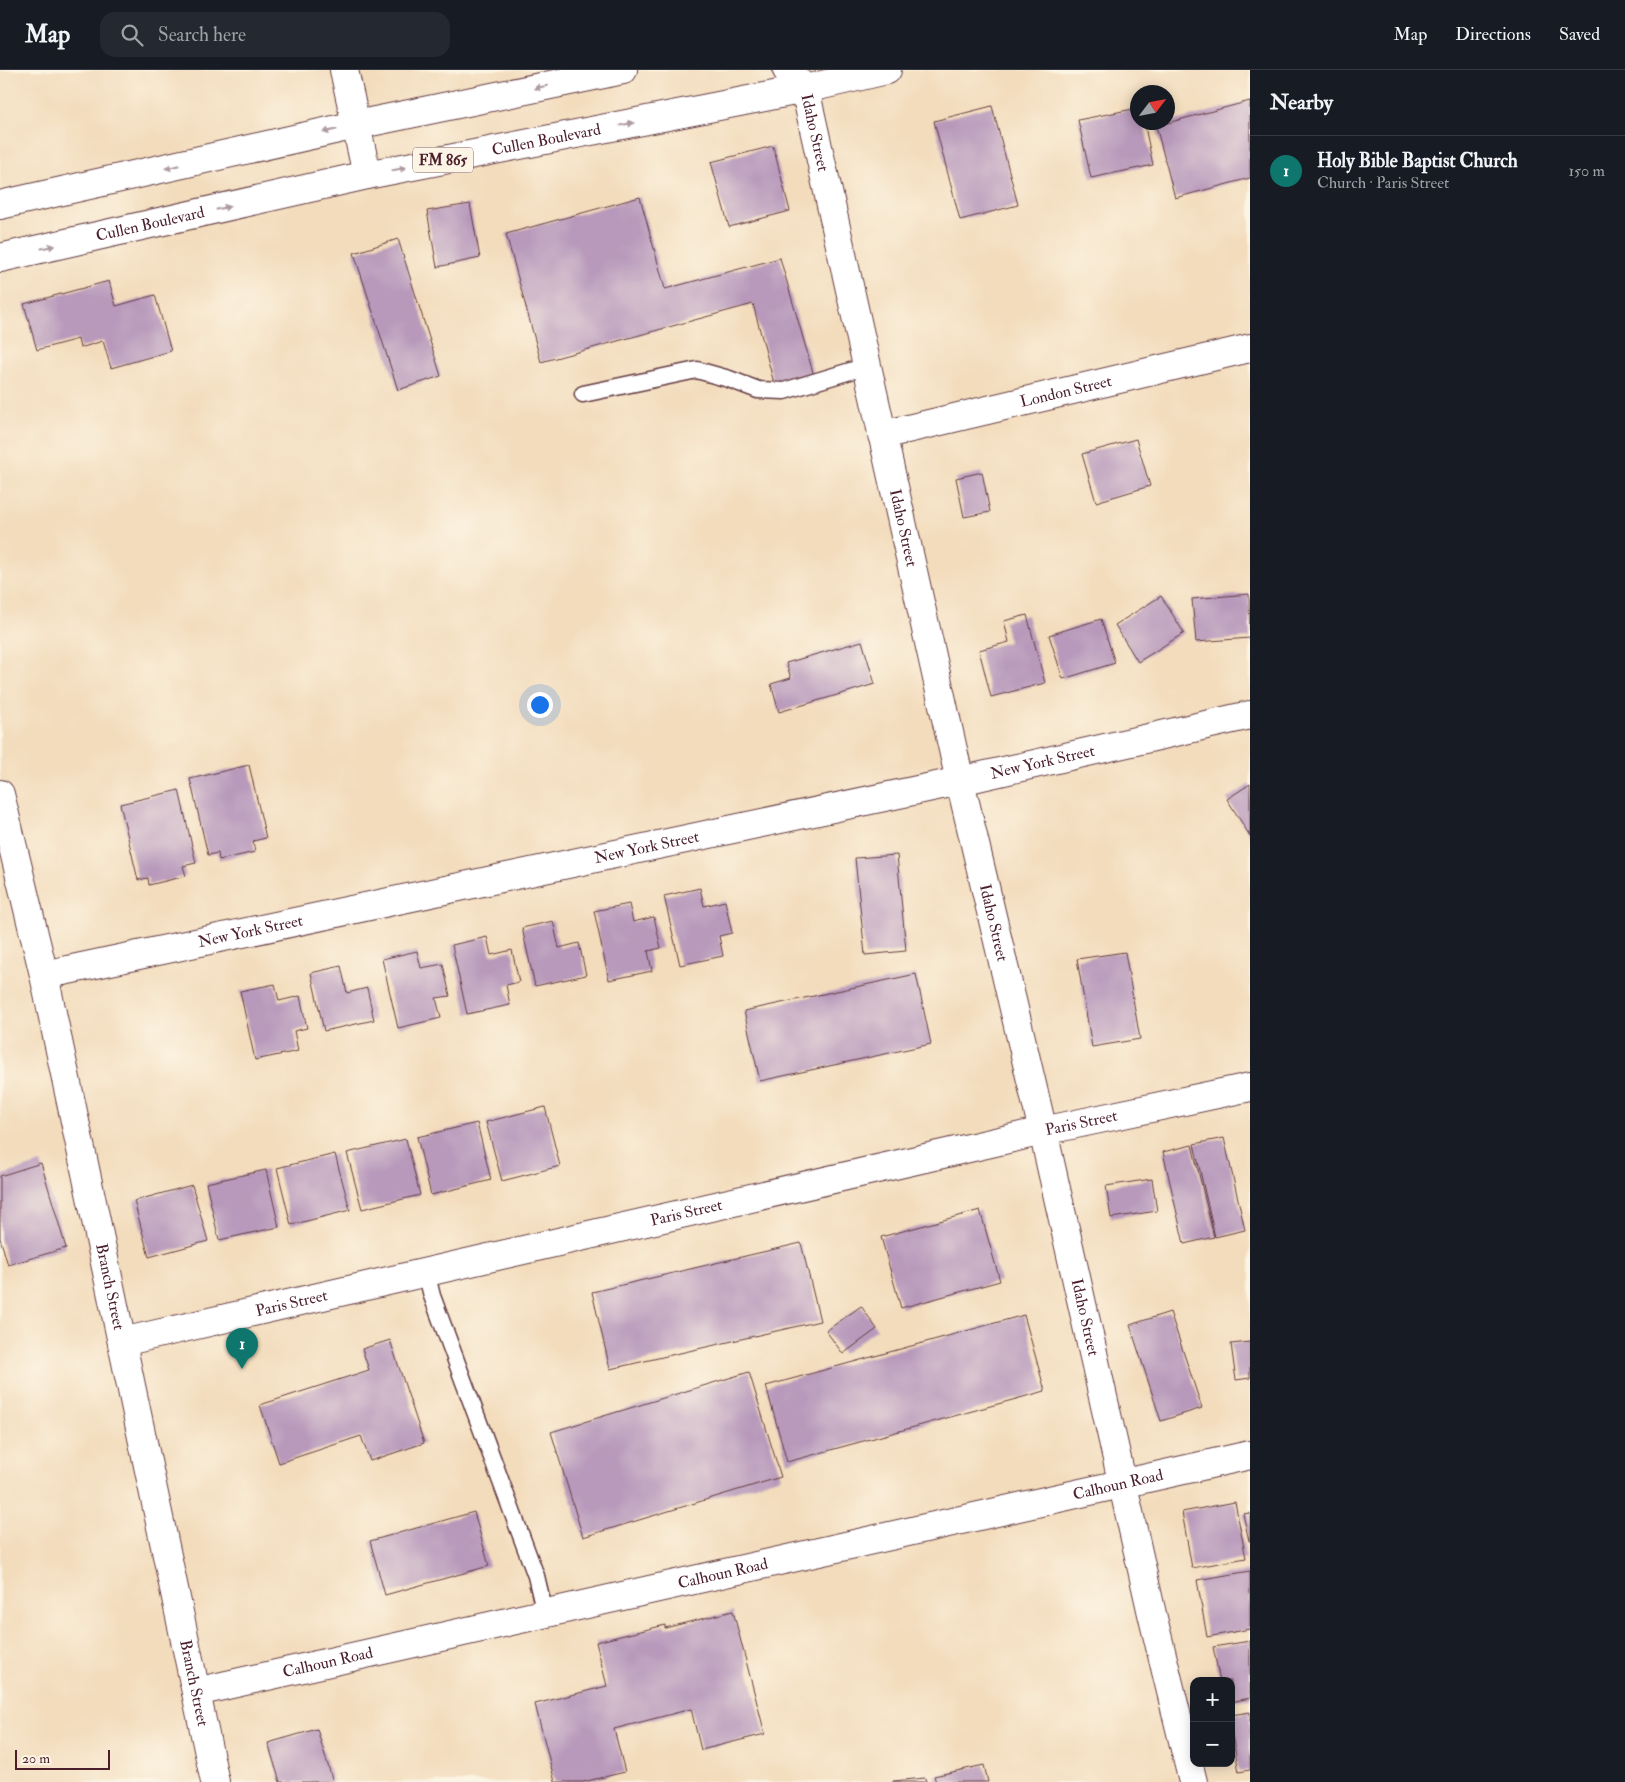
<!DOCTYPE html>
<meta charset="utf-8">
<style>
body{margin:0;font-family:"IM FELL Double Pica",serif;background:#242831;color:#f1f3f6}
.controls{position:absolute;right:15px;bottom:15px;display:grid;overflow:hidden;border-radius:10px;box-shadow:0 2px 12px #0003}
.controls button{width:45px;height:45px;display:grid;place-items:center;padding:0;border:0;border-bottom:1px solid #363941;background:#171b24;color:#f1f3f6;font:25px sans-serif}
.compass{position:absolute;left:1130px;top:15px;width:45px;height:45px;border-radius:50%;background:#171b24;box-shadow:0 2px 12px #0003;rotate:58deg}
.scale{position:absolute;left:15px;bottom:12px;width:95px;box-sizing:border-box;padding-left:5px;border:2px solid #4a1f2b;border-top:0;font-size:14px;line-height:18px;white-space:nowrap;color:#4a1f2b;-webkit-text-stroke:4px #fcf5e5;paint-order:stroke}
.you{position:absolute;left:539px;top:634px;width:18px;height:18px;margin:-12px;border:4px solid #fff;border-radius:50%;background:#1a73e8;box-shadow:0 0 0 8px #1a73e833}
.badge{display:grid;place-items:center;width:32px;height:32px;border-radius:50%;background:#0f766e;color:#fff;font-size:16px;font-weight:700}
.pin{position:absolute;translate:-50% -41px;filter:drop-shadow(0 1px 2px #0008)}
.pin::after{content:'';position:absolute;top:26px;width:18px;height:15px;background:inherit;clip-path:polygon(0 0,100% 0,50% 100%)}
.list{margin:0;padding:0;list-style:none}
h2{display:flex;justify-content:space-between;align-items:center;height:65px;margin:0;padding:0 20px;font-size:21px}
h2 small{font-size:16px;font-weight:400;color:#9ea1a6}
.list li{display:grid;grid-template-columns:32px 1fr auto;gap:15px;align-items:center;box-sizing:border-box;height:70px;padding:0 20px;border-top:1px solid #363941}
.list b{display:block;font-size:19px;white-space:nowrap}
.list p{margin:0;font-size:16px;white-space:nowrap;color:#9ea1a6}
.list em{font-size:16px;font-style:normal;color:#9ea1a6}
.icon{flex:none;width:28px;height:28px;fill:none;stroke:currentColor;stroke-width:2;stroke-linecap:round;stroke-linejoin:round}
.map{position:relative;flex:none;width:1250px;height:1712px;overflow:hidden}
header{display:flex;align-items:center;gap:30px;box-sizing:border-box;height:70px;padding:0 25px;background:#171b24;border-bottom:1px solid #363941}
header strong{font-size:24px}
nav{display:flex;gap:28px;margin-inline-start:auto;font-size:18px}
.search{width:350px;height:45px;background:#242831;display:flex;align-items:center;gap:12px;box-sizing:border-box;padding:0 18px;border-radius:15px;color:#9ea1a6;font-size:19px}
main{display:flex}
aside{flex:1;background:#171b24}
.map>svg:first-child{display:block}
.building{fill:#b899bb}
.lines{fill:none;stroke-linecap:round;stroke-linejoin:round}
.lane-casing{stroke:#633b41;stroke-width:19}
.street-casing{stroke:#633b41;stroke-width:30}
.primary-casing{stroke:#633b41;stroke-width:30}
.lane{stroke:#fff;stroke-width:16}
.street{stroke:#fff;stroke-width:28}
.primary{stroke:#fff;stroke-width:28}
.oneway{fill:#ae9aa0}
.labels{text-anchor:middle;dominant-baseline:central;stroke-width:5;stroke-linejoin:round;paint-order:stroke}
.shield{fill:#fcf5e5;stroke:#7f5f63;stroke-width:1}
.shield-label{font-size:15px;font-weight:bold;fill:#4a1f2b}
.street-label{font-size:16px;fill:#4a1f2b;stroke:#fcf5e5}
</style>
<header>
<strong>Map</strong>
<div class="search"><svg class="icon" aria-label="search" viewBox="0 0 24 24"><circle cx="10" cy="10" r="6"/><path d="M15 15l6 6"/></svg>Search here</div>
<nav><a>Map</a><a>Directions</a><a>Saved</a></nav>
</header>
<main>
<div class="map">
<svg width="1250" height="1712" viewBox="0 0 1250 1712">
<rect width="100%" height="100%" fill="#fcf5e5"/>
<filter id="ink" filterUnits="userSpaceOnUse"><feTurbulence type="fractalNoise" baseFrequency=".02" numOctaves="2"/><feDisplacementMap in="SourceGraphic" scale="10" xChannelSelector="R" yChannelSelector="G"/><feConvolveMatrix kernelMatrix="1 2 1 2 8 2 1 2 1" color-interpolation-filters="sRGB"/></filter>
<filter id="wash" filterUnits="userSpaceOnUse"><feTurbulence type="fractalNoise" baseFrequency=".0096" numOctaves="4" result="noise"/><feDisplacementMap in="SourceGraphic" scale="20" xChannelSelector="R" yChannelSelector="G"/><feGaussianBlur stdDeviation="1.12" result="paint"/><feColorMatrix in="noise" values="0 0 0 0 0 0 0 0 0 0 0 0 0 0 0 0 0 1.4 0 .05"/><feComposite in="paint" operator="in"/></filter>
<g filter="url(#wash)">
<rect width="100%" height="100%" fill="#f3dcbc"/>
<g id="blocks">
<!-- building -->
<path class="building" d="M1250,31V108L1175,128L1156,56Z
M992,36L1018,135L960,150L934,51Z
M1138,38V52H1144L1153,95L1091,108L1078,50Z
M773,76L790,141L729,157L711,92Z
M640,127L665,219L780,188L814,306L775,317L753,234L541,292L506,164Z
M470,134L480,188L437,197L427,141Z
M398,169L441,306L398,320L354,183Z
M109,211L116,236L155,225L171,281L111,298L103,271L80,278L78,269L37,280L24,234Z
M1136,369L1150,416L1096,432L1082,384Z
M982,402L990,442L964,447L956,408Z
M1249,524L1250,568L1196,572L1192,529Z
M1161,526L1184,563L1138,592L1115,555Z
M1027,545L1045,613L991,627L979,580L1009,572L1004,551Z
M1101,549L1115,593L1063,609L1049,565Z
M862,571L875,614L779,642L771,614L791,608L786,593Z
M249,695L266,768L253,771L255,782L219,790L218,783L208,785L190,709Z
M1250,714V766L1227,729Z
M179,720L196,793L183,796L186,806L149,815L148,808L138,810L120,734Z
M897,785L906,881L865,885L855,788Z
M700,818L704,836L725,831L732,863L719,866L723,886L680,895L664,826Z
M629,834L633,852L654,847L661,878L648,881L652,901L609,910L594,841Z
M553,851L559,878L579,873L586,905L535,916L522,858Z
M487,867L491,885L512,880L519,912L506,915L510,935L467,944L452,875Z
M417,881L421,898L443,894L450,926L436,928L441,948L398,958L382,889Z
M1125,882L1140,969L1092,977L1077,889Z
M341,896L347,923L367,918L374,950L324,961L311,903Z
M916,904L931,974L760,1011L744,941Z
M275,914L279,931L300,926L307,958L294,961L298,981L255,990L240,921Z
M545,1037L560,1096L502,1111L486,1052Z
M477,1053L491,1110L431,1125L417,1067Z
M1224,1068L1245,1160L1215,1167L1194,1074Z
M406,1069L420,1125L362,1139L347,1083Z
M1192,1075L1214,1167L1184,1174L1163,1082Z
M335,1084L350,1140L291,1155L277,1098Z
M41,1093L66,1178L8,1195L0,1168V1106Z
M266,1100L279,1157L219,1170L206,1113Z
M1152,1109L1157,1141L1111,1148L1106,1116Z
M192,1115L208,1171L149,1187L134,1131Z
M980,1140L1000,1211L901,1238L881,1167Z
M801,1173L820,1251L610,1299L592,1222Z
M861,1236L877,1259L843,1284L826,1261Z
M1170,1242L1202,1338L1161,1351L1130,1255Z
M1024,1245L1045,1321L787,1392L766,1316Z
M390,1270L424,1373L370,1391L361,1366L279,1393L260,1335L369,1300L362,1279Z
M1250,1272V1308L1236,1310L1231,1274Z
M749,1302L781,1407L583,1467L551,1362Z
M1235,1432L1246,1488L1192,1498L1182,1442Z
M474,1442L489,1496L385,1525L370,1471Z
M1250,1443V1471H1249L1243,1444Z
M1250,1501V1559L1207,1567L1197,1510Z
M733,1541L765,1664L701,1680L691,1639L614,1659L625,1702L583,1712H555L535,1634L607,1616L596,1572L665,1555V1558Z
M1250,1571V1628L1231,1632V1611H1220L1213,1577Z
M1250,1642V1700L1239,1702L1231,1659V1645Z
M317,1659L333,1712H280L268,1673Z
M984,1695L988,1712H936L934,1706Z
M925,1708L926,1712H893V1711Z"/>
</g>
</g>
<g filter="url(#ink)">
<use href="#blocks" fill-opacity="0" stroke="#633b41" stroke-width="1"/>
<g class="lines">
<defs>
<path id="lane" d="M583,324L697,300L729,309L758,320L784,321L867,296
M426,1202L432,1226L536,1506L545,1544"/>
<g id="street">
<path d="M344,0L367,105"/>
<path id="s1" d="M787,0L805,19L960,711L1043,1061L1152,1544L1193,1712"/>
<path id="s2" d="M882,365L1250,278"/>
<path id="s3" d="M0,724L44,905L215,1712"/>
<path id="s4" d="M44,905L960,711L1250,645"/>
<path id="s5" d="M122,1272L1043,1061L1250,1017"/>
<path id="s6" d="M196,1622L1250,1385"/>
</g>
<g id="primary">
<path d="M0,135L356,55L623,0"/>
<path id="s7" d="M0,188L367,105L805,19L887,0"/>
</g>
</defs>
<!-- lane casing -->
<use href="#lane" class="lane-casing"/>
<!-- street casing -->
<use href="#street" class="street-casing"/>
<!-- primary casing -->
<use href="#primary" class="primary-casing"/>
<!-- lane -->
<use href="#lane" class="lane"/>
<!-- street -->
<use href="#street" class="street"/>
<!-- primary -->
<use href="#primary" class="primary"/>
</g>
<!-- one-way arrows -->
<defs><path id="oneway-solid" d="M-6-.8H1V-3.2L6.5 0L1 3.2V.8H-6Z" transform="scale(1.25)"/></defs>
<g class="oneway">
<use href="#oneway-solid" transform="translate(541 17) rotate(168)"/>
<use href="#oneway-solid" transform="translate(627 54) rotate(-11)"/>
<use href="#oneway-solid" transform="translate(330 61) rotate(167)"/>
<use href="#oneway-solid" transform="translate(172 97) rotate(167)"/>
<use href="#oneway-solid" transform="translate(399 99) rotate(-11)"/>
<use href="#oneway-solid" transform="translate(223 138) rotate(-13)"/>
<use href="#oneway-solid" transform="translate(48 177) rotate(-13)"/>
</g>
</g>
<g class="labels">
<!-- shield labels -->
<rect class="shield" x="413" y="77.5" width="60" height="25" rx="4"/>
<g class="shield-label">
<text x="443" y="90">FM 865</text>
</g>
<!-- street labels -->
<g class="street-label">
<text stroke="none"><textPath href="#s1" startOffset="71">Idaho Street</textPath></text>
<text stroke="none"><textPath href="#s7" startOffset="559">Cullen Boulevard</textPath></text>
<text stroke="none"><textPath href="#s7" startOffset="154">Cullen Boulevard</textPath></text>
<text stroke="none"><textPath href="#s2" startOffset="189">London Street</textPath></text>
<text stroke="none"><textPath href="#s1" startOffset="476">Idaho Street</textPath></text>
<text stroke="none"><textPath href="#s4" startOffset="1021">New York Street</textPath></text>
<text stroke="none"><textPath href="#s4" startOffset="616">New York Street</textPath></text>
<text stroke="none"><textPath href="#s1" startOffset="881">Idaho Street</textPath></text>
<text stroke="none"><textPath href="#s4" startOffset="211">New York Street</textPath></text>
<text stroke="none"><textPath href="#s5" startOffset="984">Paris Street</textPath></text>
<text stroke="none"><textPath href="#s5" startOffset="579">Paris Street</textPath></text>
<text stroke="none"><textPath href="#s3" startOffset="505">Branch Street</textPath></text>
<text stroke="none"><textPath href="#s5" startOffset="174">Paris Street</textPath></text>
<text stroke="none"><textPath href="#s1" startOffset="1286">Idaho Street</textPath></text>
<text stroke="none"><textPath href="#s6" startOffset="945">Calhoun Road</textPath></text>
<text stroke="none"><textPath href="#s6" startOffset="540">Calhoun Road</textPath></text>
<text stroke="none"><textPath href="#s6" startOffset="135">Calhoun Road</textPath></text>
<text stroke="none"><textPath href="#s3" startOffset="910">Branch Street</textPath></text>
</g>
</g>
</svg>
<div class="controls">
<button>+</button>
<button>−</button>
</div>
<svg class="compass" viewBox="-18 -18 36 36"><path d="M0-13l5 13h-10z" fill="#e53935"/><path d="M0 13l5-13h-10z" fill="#9ea1a6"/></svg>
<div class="scale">20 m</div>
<div class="you"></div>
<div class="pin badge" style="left:242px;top:1299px">1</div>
</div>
<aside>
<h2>Nearby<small></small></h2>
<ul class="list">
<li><span class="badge">1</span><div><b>Holy Bible Baptist Church</b><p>Church · Paris Street</p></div><em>150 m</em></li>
</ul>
</aside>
</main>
